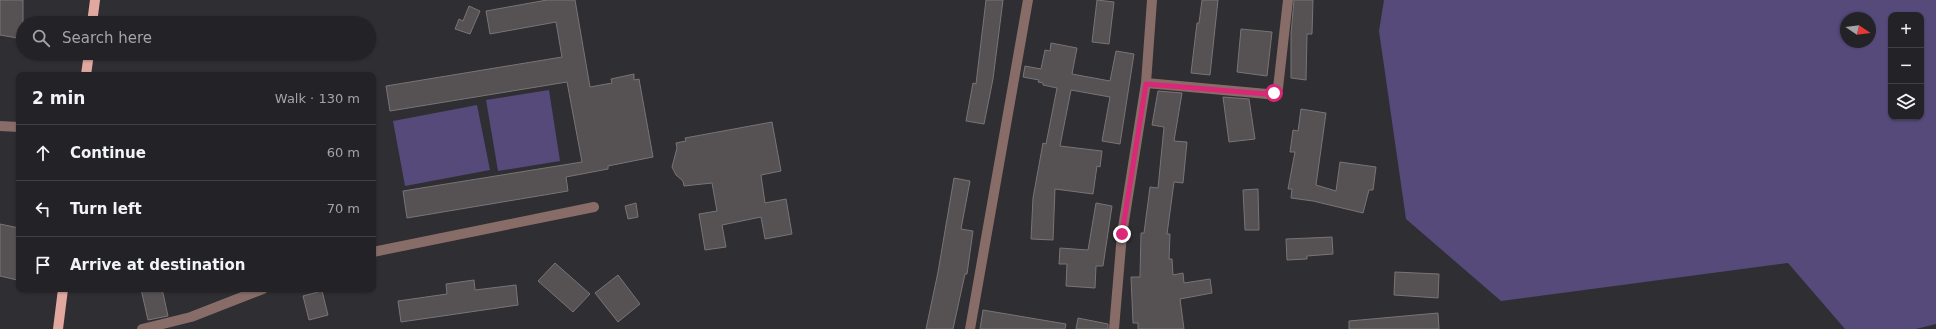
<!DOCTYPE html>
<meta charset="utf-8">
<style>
body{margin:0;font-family:"DejaVu Sans",sans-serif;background:#2b2a2e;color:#f1f3f6}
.controls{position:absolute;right:12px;top:12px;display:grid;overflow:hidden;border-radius:8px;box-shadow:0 1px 3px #0004}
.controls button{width:36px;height:36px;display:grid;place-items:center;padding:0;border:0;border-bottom:1px solid #403f43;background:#232226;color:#f1f3f6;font:20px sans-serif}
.compass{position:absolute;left:1840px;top:12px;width:36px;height:36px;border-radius:50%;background:#232226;box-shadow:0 1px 3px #0004;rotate:103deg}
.stop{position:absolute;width:12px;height:12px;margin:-9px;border:3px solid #db2777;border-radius:50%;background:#fff}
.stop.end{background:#db2777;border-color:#fff;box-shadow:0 1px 4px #0008}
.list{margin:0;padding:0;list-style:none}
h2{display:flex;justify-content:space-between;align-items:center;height:52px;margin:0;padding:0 16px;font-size:17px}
h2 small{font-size:13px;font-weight:400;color:#a3a4a7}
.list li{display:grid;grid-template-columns:26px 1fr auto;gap:12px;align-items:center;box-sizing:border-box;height:56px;padding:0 16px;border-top:1px solid #403f43}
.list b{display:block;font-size:15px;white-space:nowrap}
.list em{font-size:13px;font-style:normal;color:#a3a4a7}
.icon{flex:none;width:22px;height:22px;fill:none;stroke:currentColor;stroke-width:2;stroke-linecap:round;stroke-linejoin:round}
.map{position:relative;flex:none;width:1936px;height:329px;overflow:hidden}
.search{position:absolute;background:#232226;box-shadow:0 1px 3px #0004;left:16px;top:16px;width:360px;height:44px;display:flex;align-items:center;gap:10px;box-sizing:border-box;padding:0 14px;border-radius:22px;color:#a3a4a7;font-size:15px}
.panel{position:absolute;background:#232226;box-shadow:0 1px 3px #0004;left:16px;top:72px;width:360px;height:220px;border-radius:8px}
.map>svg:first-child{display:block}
.green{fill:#554a7a;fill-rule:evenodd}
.building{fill:#565253;stroke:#797476}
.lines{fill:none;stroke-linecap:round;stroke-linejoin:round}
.minor{stroke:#886c68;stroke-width:10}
.major{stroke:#e1a89f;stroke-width:10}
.route{stroke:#db2777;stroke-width:5}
</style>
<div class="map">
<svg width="1936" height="329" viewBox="0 0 1936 329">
<rect width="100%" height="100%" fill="#2f2e32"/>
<!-- green -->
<path class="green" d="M1384,0H1936V324L1916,329H1845L1788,263L1501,301L1406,219L1379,31ZM1891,15H1921V117H1891ZM1846,18H1870V42H1846Z
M549,90L560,161L498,171L486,100Z
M477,105L490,170L405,186L393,121Z"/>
<!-- building -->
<path class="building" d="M0,0H23V39L0,35Z
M547,0H575L590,87L612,83L611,79L634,74V80L639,79L653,157L608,166V169L566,177L568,191L407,218L403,191L582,162L567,82L390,111L386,86L562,57L556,22L490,34L486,11Z
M986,0H1003L993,79L984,124L966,121L973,83L976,84Z
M1097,0L1114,2L1109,44L1092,42Z
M1202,0H1218L1210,75L1191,73L1197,23H1199Z
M1294,0H1313L1312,34H1307L1306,80L1291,78V34Z
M469,6L480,11L470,34L455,29L459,19L463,21Z
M1241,29L1272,32L1267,76L1237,72Z
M1051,43L1077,48L1072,74L1110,81L1116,51L1134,54L1120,144L1102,141L1110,97L1071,90L1060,146L1102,151L1100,167L1097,166L1093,194L1055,189L1053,240L1031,239L1033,198L1043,143L1046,144L1057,88L1043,85V83L1038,82L1039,80L1023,77L1025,66L1041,69L1045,50L1050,51Z
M1158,91L1182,93L1174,141L1187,142L1183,183L1174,182L1167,234H1170L1169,259H1172L1173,275L1183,273L1184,283L1210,279L1212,293L1180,299L1184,329H1138V323H1133L1131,277H1140L1141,233H1144L1150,187L1158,188L1164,127L1152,125Z
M1223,97L1249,99L1255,139L1229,142Z
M1301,109L1326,113L1316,185L1336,191L1340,162L1376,167L1373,190H1369L1363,213L1313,201L1291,198L1292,189H1288L1295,152H1290L1293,130L1298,131Z
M772,122L781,171L761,175L765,203L786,199L792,234L765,239L761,217L722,225L726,247L705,250L699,214L717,211L712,183L684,186L683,181L676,175L672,167L677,148L676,143L686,141L685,138Z
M954,178L970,181L961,229L973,231L967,274H965L953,329H926L938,272Z
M1258,189L1259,230H1245L1243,190Z
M636,203L638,217L628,219L625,206Z
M1096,203L1112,206L1103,266H1096L1095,288L1066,286L1067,264H1059L1060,248L1088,250Z
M0,224L19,228V271L17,280L0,276Z
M1332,237L1333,254L1307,256V259L1287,260L1286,239Z
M555,263L590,294L573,312L538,281Z
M1395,272L1439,274L1438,298L1394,295Z
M618,275L640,304L618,322L595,293Z
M474,280L475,290L516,285L518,305L401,322L398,301L447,294L446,284Z
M141,289H162L168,316L148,320Z
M322,291L328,315L309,320L303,296Z
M983,310L1066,324L1065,329H980Z
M1438,313L1439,329H1349V321Z
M1078,318L1108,324V329H1076Z"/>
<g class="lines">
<!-- minor -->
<path class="minor" d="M1146,83L1267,94L1274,93L1278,88L1288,0
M0,126L19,127
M373,252L594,207
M142,329L191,317L263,289
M970,329L1028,0
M1114,329L1122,234L1146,83L1152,0"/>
<!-- major -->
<path class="major" d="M92,23L95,0
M86,75L89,53
M58,329L63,289"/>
</g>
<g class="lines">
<!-- route -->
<path class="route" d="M1122,234L1146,84L1267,94L1274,93"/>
</g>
</svg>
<div class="controls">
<button>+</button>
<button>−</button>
<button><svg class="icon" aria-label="layers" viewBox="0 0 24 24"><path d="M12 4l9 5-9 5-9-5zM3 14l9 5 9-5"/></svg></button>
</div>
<svg class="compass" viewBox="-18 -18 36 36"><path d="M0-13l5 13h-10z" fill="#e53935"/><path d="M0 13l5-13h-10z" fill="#a3a4a7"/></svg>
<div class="stop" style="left:1274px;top:93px"></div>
<div class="stop end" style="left:1122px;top:234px"></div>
<div class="search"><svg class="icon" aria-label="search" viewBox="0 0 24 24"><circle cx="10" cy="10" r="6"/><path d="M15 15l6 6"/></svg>Search here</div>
<section class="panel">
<h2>2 min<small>Walk · 130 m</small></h2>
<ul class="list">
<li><svg class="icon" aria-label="ahead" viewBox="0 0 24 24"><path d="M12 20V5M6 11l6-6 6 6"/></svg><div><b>Continue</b></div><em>60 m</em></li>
<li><svg class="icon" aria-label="left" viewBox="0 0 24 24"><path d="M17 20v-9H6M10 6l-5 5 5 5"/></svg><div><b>Turn left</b></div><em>70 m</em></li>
<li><svg class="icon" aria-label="arrive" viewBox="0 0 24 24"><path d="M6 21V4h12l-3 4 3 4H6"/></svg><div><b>Arrive at destination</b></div></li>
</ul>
</section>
</div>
